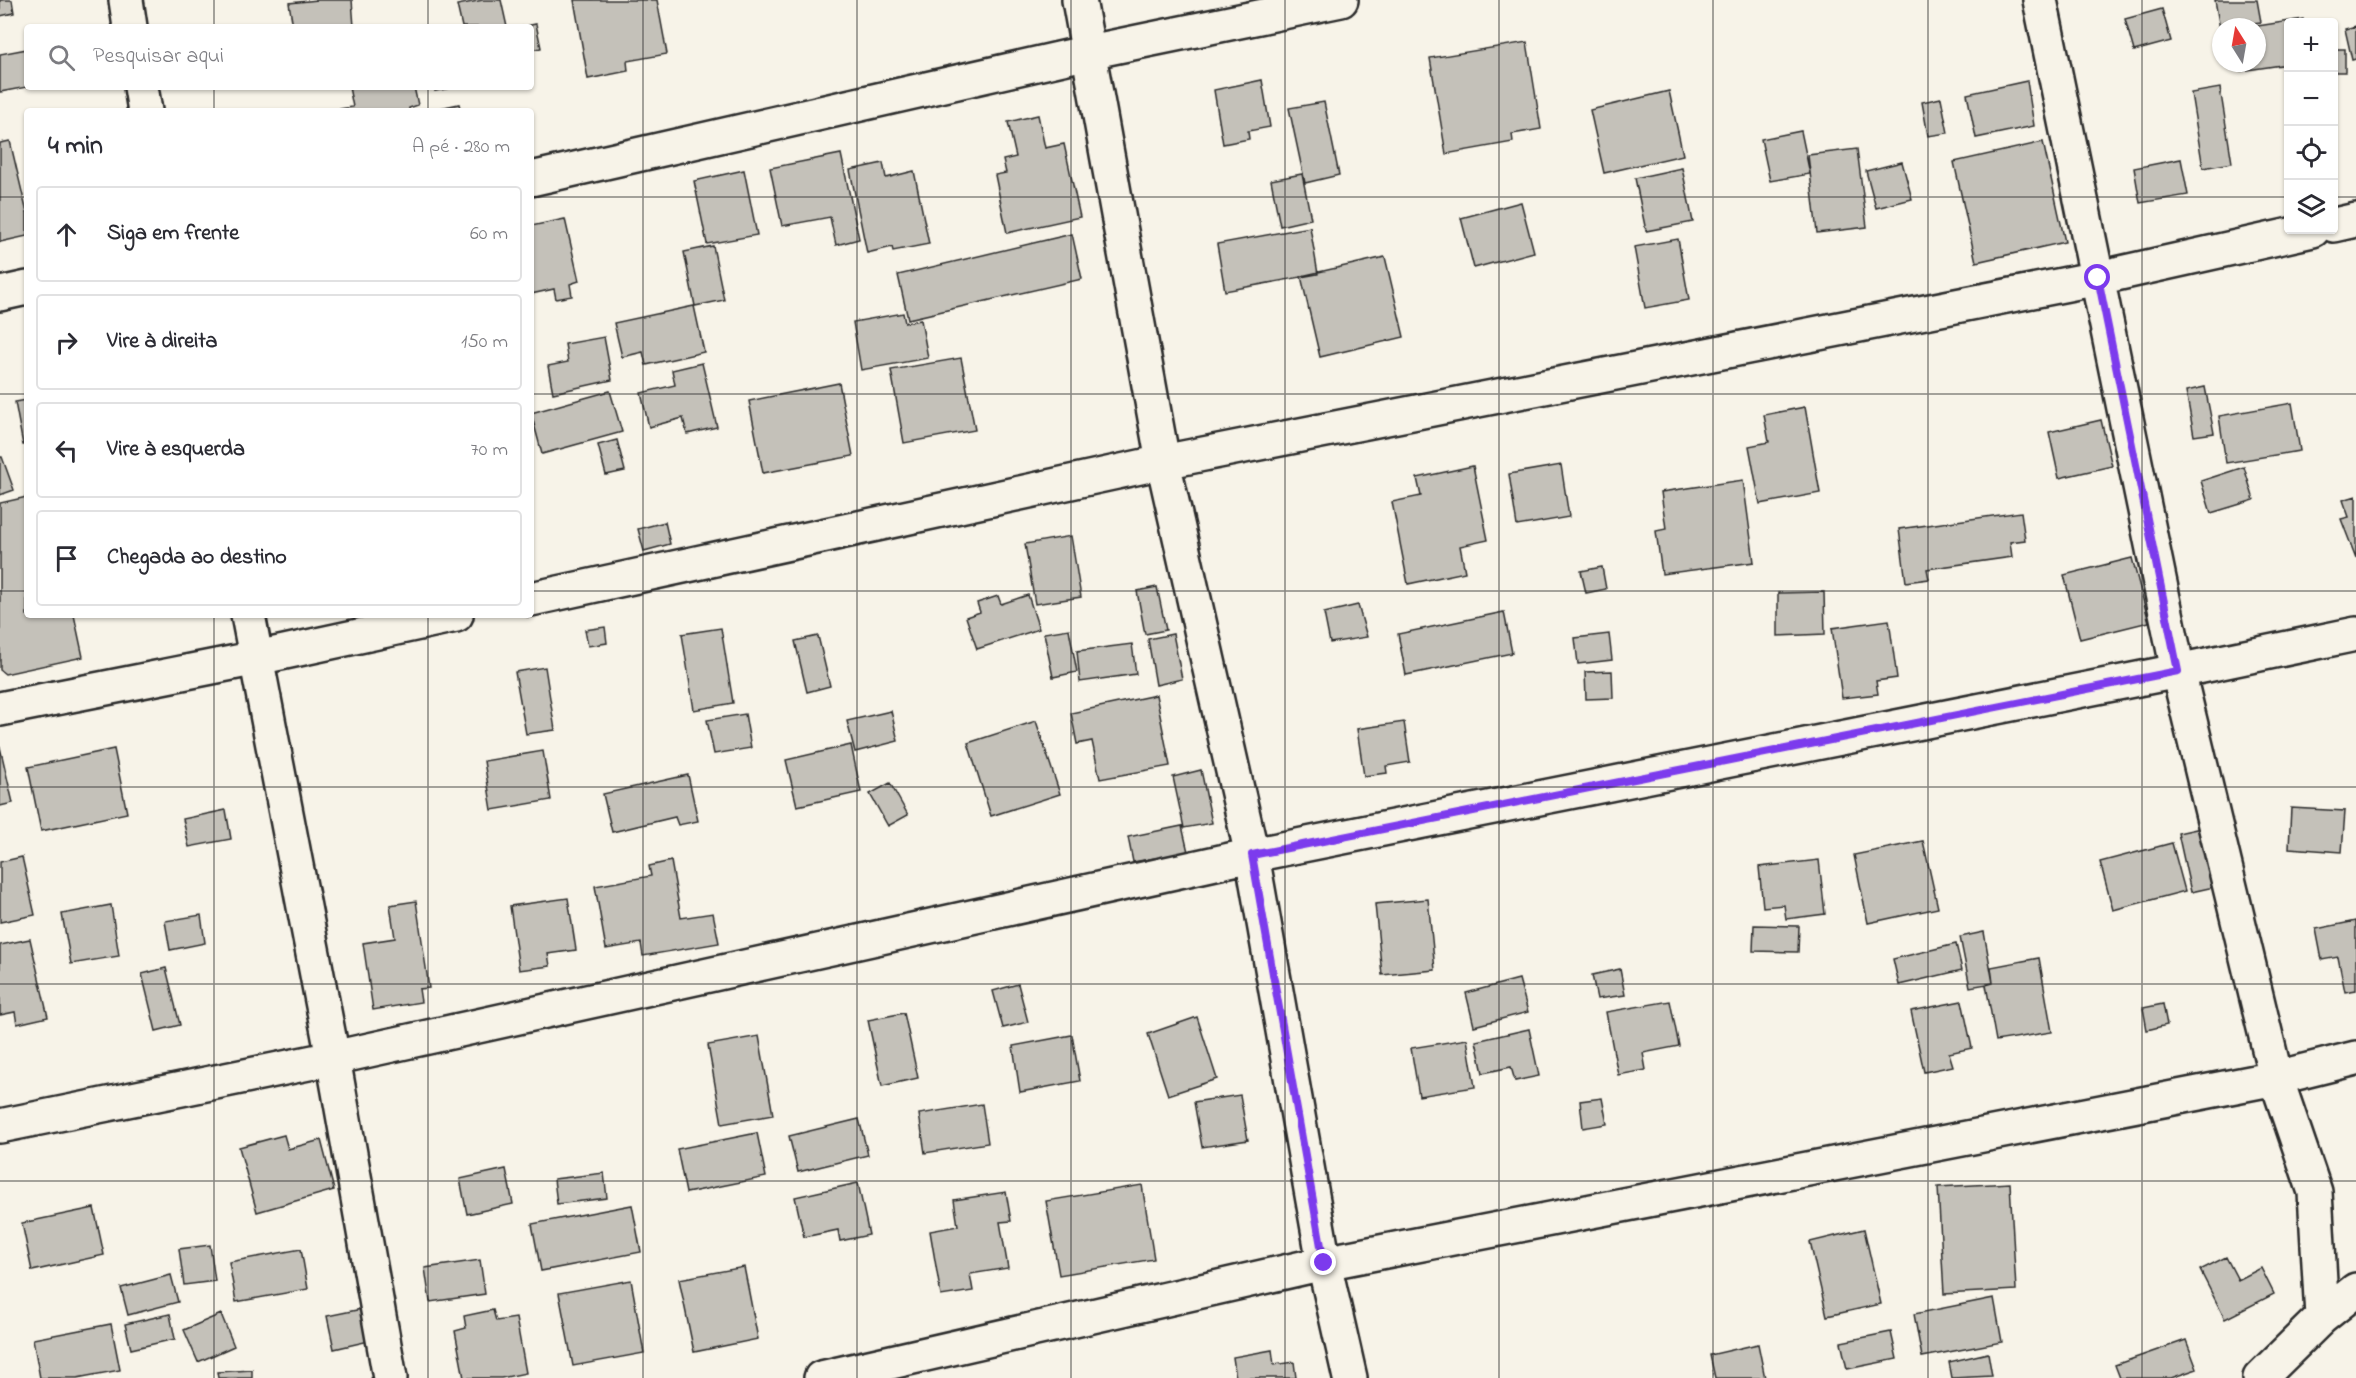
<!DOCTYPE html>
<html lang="pt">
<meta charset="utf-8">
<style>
body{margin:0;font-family:"Indie Flower",sans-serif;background:#f7f7f7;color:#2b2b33}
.controls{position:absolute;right:18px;top:18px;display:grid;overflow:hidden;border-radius:6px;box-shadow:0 2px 4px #0004}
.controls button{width:54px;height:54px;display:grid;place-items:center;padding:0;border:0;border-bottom:2px solid #e1e1e2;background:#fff;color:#2b2b33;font:30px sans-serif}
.compass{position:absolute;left:2212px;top:18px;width:54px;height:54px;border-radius:50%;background:#fff;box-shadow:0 2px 4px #0004;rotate:349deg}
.stop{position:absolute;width:18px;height:18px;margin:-14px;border:4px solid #7c3aed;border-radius:50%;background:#fff}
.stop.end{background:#7c3aed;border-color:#fff;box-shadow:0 2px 6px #0008}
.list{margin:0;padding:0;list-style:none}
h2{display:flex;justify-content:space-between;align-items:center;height:78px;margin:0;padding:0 24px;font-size:26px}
h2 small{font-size:20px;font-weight:400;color:#7c7c81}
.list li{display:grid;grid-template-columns:39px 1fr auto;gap:18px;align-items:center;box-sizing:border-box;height:96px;margin:0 12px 12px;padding:0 12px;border:2px solid #e1e1e2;border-radius:6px}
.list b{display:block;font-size:22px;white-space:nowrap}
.list em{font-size:20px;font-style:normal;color:#7c7c81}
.icon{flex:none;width:33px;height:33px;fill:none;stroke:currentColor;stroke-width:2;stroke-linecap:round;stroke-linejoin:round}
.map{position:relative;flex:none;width:2356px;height:1378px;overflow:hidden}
.search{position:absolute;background:#fff;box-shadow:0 2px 4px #0004;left:24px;top:24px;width:510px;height:66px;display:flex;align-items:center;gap:15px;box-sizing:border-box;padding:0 21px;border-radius:6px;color:#7c7c81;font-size:22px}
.panel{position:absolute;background:#fff;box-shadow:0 2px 4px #0004;left:24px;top:108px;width:510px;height:510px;border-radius:6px}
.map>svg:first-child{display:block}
.building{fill:#c4c1b9;stroke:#2b2b2b;stroke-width:1.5}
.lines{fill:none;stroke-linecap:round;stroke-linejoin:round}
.street-casing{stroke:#2b2b2b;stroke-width:38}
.street{stroke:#f7f3e8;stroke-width:33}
.route{stroke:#7c3aed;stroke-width:8}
.grid{fill:none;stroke:#2b2b2b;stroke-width:1.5;stroke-opacity:0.55}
</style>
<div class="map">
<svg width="2356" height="1378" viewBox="0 0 2356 1378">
<rect width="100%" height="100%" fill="#f7f3e8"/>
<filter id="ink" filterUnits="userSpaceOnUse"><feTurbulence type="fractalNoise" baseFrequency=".0167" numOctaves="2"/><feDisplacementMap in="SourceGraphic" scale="12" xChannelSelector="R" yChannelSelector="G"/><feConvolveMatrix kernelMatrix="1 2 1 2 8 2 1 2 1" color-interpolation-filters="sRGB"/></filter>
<g filter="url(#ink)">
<!-- building -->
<path class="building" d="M0,0H12L14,13L0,16Z
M318,0H352L354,27H293L289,3Z
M483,0H501L507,27H462L457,5Z
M574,0H657L667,54L627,61L628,71L588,79Z
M2215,0H2257L2261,22L2221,27L2220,29Z
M2162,9L2171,41L2134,51L2125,19Z
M2303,19L2304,22H2288V64L2241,71L2240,63H2257V27H2251Z
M536,24L541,48L531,50V27H521Z
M2356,26V59L2352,60L2345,29Z
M1527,42L1541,129L1512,134L1513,142L1446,154L1430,58Z
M27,49V87L0,92V54Z
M2334,49H2345V72H2334Z
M1262,80L1270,127L1248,131L1249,139L1223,144L1214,90Z
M2027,81L2034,126L1976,138L1967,94Z
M349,87H414L418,105L409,108V111H340V109L353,107Z
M435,87H451V88L435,91Z
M2220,88L2232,163L2203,168L2191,93Z
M1669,91L1683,155L1604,173L1590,110Z
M1941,98L1948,133L1928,136L1922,102Z
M1324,102L1339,175L1305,183L1289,108Z
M459,104L461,111H426Z
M1038,115L1045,148L1064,144L1080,217L1007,233L995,175L1006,173L1003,160L1016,157L1008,122Z
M1801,131L1810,174L1770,181L1761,139Z
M10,141L27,213V236L0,242V143Z
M2043,142L2065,242L1976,262L1954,162Z
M1857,149L1867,227L1817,233L1808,155Z
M841,154L859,239L836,245L830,217L782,226L770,168Z
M2181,159L2188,195L2140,203L2134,168Z
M1902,162L1912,199L1876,208L1866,171Z
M883,163L886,178L914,171L929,244L893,251L892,247L867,253L850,170Z
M1682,168L1693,222L1646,231L1635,178Z
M744,170L757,235L707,244L694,181Z
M1302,174L1311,219L1280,226L1271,180Z
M1521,202L1534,252L1474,268L1461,218Z
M565,219L579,281L570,284L572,296L556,299L554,289L531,294V226Z
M1310,227L1318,274L1225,291L1217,244Z
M1072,234L1082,279L908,319L898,275Z
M1678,239L1689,300L1645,308L1634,247Z
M713,246L724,300L695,306L684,252Z
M1385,257L1404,337L1320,357L1301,276Z
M694,306L704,352L646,365L643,352L622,357L614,323Z
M903,313L905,323L921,320L928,358L861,370L853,322Z
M604,337L612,380L553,393L548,366L568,362L565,344Z
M961,358L975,430L904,443L891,370Z
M702,363L717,427L687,434L683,418L649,427L641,393L675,385L672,370Z
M839,383L853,456L763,473L749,401Z
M2205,387L2214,433L2194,436L2186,391Z
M610,391L622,432L542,454L531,413Z
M27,400V445H23L15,402Z
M2292,403L2300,451L2226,463L2219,416Z
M1805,407L1820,493L1760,504L1749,446L1769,442L1764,415Z
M2101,420L2112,466L2059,478L2049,432Z
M617,440L625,471L606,475L598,445Z
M0,457H2L14,490L0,495Z
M1561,465L1569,517L1517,526L1509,474Z
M1473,466L1488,540L1460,546L1465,572L1408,584L1392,502L1421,496L1417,478Z
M2244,467L2254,500L2211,513L2201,481Z
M1743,480L1754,562L1662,574L1656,531L1666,529L1661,492Z
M2356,496V558L2341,519L2349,517L2343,500Z
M27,497V615H74L83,657L5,674L0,670V503Z
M2021,512L2025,540L2010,542L2012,557L1927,569L1929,579L1906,582L1899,529Z
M665,522L670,544L644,551L638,529Z
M1071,536L1081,597L1035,604L1025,544Z
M2132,558L2149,622L2080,639L2064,575Z
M1602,567L1606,589L1586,593L1581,571Z
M1157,587L1166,630L1145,634L1137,591Z
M1824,592L1825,634L1778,636V593Z
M1028,595L1039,629L977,649L966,617L980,612L977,603L998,596L1001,604Z
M1358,605L1367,637L1330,643L1324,613Z
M1504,612L1512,653L1406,675L1398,634Z
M1889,620L1897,678L1876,681L1878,694L1842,698L1832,628Z
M605,627L607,643L588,646L585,630Z
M721,628L733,703L694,710L682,634Z
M1069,629L1077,672L1053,677L1044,633Z
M1173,634L1182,679L1156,685L1148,639Z
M1609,634L1612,660L1578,664L1575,638Z
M818,636L830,686L807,692L795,641Z
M1132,644L1136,674L1080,682L1077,651Z
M545,667L555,730L526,734L515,672Z
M1612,671L1613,698L1586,699L1585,672Z
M1156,695L1170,766L1100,779L1092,741L1077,744L1071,713Z
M891,711L898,741L855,752L847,721Z
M745,714L751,748L714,754L707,720Z
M1036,721L1060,794L991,816L968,743Z
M1404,722L1410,762L1386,766L1387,773L1364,776L1357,729Z
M851,745L861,792L797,806L786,760Z
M0,747L13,803L0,806Z
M114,749L127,813L41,831L28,767Z
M543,751L551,800L492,810L484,761Z
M1201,770L1212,823L1184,828L1173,777Z
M688,775L698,821L678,825L675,817L612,832L603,794Z
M890,783L908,815L888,826L870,794Z
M2291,808L2345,811L2342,852L2289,848Z
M226,810L231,839L189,847L183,819Z
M1182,826L1188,852L1133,862L1128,837Z
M2201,828L2214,887L2191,892L2178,833Z
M1923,841L1938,908L1868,923L1854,855Z
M2172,843L2185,891L2113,910L2100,862Z
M22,857L35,915L0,922V862Z
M1819,860L1825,914L1786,919L1784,905L1763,907L1759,867Z
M671,861L681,918L713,913L719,943L643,956L641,943L606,949L595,886L651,876L649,866Z
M568,898L576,950L548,954L550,966L519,970L510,906Z
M1428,899L1435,970L1382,975L1375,904Z
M416,901L429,988L419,989L421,1002L373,1010L363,943L395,938L390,905Z
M111,905L119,956L71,964L62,914Z
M201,915L205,943L170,950L165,921Z
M2356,921V990L2345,992L2338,957L2322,960L2316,929Z
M1754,925L1799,926L1798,952L1753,951Z
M1984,932L1993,983L1970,987L1960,937Z
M30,939L48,1017L17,1024L15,1012L0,1015V945Z
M1956,944L1962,970L1899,985L1893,959Z
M2039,958L2052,1032L1996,1041L1986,985L1993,983L1991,967Z
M166,968L180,1025L156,1031L142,974Z
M1620,969L1625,995L1597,999L1592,975Z
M1519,979L1528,1012L1474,1026L1466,993Z
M1018,984L1028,1022L1003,1028L993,991Z
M1670,1001L1679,1046L1643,1053L1646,1070L1618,1075L1606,1012Z
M1962,1001L1972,1048L1949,1053L1953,1066L1924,1072L1911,1011Z
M2163,1004L2167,1025L2147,1030L2143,1008Z
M904,1013L918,1078L882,1086L868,1020Z
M1197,1017L1217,1079L1168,1095L1148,1034Z
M1529,1029L1539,1076L1515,1081L1511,1067L1483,1073L1476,1041Z
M1072,1035L1080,1081L1020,1092L1013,1046Z
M759,1036L773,1115L722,1124L708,1045Z
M1467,1039L1475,1087L1419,1096L1411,1048Z
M1240,1095L1248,1140L1202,1147L1194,1102Z
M1602,1098L1607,1124L1583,1128L1580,1101Z
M982,1104L988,1143L925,1153L919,1114Z
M859,1119L868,1155L798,1172L789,1136Z
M757,1133L766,1177L686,1193L677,1149Z
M284,1135L288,1149L321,1140L334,1190L257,1212L239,1147Z
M506,1169L513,1204L467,1214L460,1179Z
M604,1173L607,1198L557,1204L554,1179Z
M858,1183L869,1235L840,1241L838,1230L804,1237L795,1197Z
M2010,1183L2016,1290L1944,1294L1938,1187Z
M1142,1185L1154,1259L1059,1275L1046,1201Z
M1006,1192L1011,1221L1000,1222L1008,1268L970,1274L973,1291L941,1296L930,1231L958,1226L954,1200Z
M632,1205L641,1252L541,1271L532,1224Z
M94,1208L104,1255L32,1271L22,1223Z
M1864,1229L1881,1304L1827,1316L1810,1242Z
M210,1245L215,1281L184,1285L179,1249Z
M301,1249L308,1289L236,1302L229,1262Z
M2226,1257L2238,1280L2261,1268L2274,1294L2225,1319L2200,1270Z
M480,1260L485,1294L430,1302L425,1268Z
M744,1267L758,1339L694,1352L679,1279Z
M171,1275L178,1302L128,1315L121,1288Z
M631,1280L644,1353L573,1366L559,1293Z
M1994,1298L2002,1342L1922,1357L1914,1314Z
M362,1309L369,1341L334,1349L327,1316Z
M493,1310L496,1321L516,1318L526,1373L501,1378H464L455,1331L466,1328L464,1316Z
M170,1314L175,1339L131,1349L125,1324Z
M221,1314L234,1346L198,1362L184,1330Z
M111,1324L120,1370L77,1378H40L33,1339Z
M1891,1332L1897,1359L1847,1369L1841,1342Z
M2186,1340L2197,1369L2171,1378H2120L2115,1365Z
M1758,1344L1765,1378H1715L1710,1355Z
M1272,1350L1274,1365L1294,1362L1296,1378H1236L1233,1357Z
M1988,1353L1992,1376L1952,1378L1949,1362Z
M252,1370V1378H218L217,1372Z"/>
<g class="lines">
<defs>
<path id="street" d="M126,0L130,27
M1079,0L1163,462L1252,855L1324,1263L1350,1378
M2040,0L2178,671L2276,1078L2315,1192L2322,1317
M141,87L145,111
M531,179L1089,52L1341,0
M2334,225L2356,220
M0,294L27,288
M531,599L1163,462L2098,278L2313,230
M248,615L333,1058L390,1378
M0,709L257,658L456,615
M0,1126L333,1058L1252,855L2178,671L2356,634
M821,1378L1324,1263L2276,1078L2356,1058
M2260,1378L2322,1317L2356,1290"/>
</defs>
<!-- street casing -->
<use href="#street" class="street-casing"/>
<!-- street -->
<use href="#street" class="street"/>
</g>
</g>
<g class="lines" filter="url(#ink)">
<!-- route -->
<path class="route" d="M1324,1263L1252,855L2178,671L2098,278"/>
</g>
<!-- grid -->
<path class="grid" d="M214,0V27M428,0V27M643,0V1378M857,0V1378M1071,0V1378M1285,0V1378M1499,0V1378M1713,0V1378M1928,0V1378M2142,0V1378M214,87V111M428,87V111M0,197H27M531,197H2288M2334,197H2356M0,394H27M531,394H2356M0,591H27M531,591H2356M214,615V1378M428,615V1378M0,787H2356M0,984H2356M0,1181H2356"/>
</svg>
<div class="controls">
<button>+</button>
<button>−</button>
<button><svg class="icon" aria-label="locate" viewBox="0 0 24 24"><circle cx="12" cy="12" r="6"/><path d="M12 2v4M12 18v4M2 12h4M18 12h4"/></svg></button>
<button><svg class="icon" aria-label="layers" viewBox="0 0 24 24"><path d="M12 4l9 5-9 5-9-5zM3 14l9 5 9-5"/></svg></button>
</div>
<svg class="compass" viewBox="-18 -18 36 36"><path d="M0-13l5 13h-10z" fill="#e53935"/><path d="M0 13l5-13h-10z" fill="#7c7c81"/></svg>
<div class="stop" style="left:2098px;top:278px"></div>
<div class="stop end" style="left:1324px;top:1263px"></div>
<div class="search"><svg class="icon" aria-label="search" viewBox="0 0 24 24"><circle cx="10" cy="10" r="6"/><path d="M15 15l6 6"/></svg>Pesquisar aqui</div>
<section class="panel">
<h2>4 min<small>A pé · 280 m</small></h2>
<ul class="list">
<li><svg class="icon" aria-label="ahead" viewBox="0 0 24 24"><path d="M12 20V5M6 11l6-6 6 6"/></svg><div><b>Siga em frente</b></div><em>60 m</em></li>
<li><svg class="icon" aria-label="right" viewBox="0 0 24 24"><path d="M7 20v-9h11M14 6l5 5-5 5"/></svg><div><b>Vire à direita</b></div><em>150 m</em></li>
<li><svg class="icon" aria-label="left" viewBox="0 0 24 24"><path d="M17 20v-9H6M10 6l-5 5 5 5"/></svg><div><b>Vire à esquerda</b></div><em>70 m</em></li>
<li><svg class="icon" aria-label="arrive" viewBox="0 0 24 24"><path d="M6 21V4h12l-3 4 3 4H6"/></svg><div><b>Chegada ao destino</b></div></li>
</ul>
</section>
</div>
